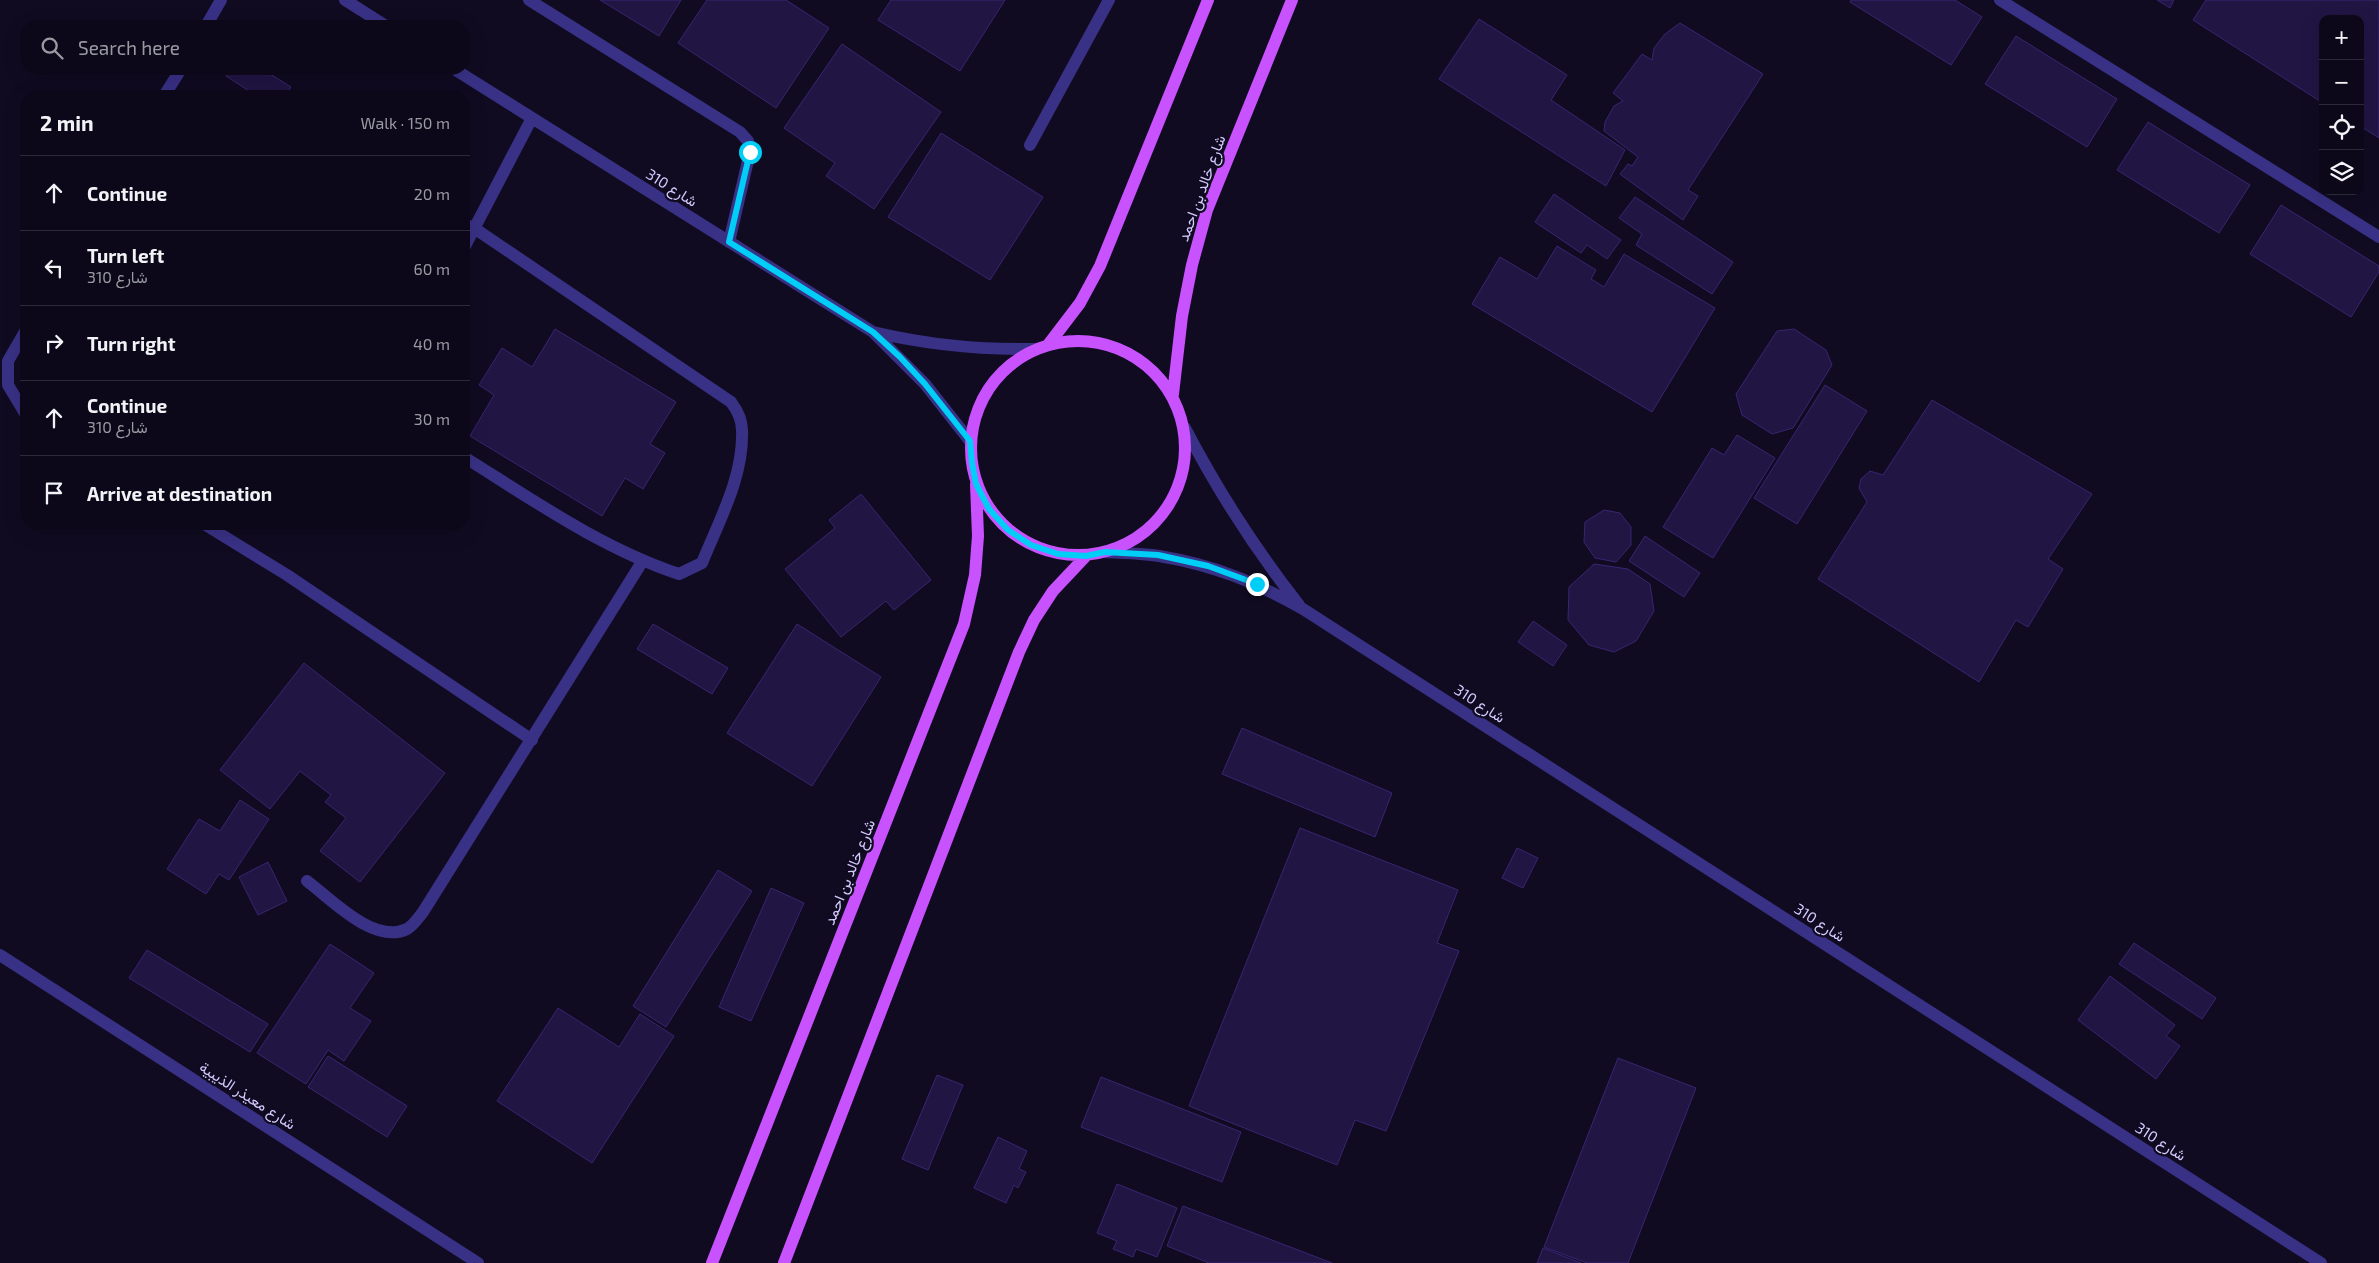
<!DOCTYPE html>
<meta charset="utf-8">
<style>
body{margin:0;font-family:"Exo 2",Vazirmatn,sans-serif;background:#151122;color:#f1f3f6}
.controls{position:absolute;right:15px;top:15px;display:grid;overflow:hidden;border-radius:10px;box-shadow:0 5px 20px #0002}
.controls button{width:45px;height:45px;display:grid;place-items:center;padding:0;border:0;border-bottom:1px solid #2c2938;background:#0c0819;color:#f1f3f6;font:25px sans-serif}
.stop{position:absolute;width:15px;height:15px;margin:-11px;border:4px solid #00cef6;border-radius:50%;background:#fff}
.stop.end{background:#00cef6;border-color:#fff;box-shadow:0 1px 5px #0008}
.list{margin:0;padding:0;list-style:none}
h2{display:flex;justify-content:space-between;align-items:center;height:65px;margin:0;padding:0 20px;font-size:21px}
h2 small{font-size:16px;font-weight:400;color:#9a9aa2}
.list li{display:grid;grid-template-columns:32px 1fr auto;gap:15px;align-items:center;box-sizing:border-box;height:75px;padding:0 20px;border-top:1px solid #2c2938}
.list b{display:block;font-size:19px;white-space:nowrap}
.list p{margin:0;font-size:16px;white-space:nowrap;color:#9a9aa2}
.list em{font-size:16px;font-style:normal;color:#9a9aa2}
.icon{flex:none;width:28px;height:28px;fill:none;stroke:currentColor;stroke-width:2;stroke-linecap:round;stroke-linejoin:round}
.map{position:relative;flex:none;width:2379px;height:1263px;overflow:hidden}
.search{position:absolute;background:#0c0819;box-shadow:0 5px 20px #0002;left:20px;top:20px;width:450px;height:55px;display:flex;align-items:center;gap:12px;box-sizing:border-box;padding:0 18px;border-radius:20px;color:#9a9aa2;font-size:19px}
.panel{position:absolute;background:#0c0819;box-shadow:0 5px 20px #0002;left:20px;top:90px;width:450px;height:440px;border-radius:20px}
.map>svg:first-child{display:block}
.building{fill:#211544;stroke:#392572}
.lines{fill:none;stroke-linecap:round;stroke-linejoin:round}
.minor{stroke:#393185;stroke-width:12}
.major{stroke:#c952ff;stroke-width:12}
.route{stroke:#00cef6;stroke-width:6}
.labels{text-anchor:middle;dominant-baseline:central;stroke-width:4.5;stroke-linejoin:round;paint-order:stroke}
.street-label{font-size:15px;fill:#d4cbff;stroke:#100b21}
</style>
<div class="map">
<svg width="2379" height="1263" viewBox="0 0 2379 1263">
<rect width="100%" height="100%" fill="#100b21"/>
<!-- building -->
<path class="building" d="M600,0H681L659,36Z
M707,0H786L829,28L776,108L678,43Z
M891,0H1005L960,71L878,20Z
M1851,0H1955L1982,17L1951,65L1850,2Z
M2157,0H2174L2170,8Z
M2206,0H2379V138L2360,126V19H2323V103L2193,20Z
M1479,19L1567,75L1551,100L1625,150L1606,186L1439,79Z
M1680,23L1763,74L1688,190L1698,196L1683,220L1620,174L1628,164L1632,166L1638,157L1604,131L1605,122L1614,106L1623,101L1613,93L1642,54L1652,60L1654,48L1665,34Z
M2016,36L2117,99L2087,147L1985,84Z
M842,44L941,112L874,209L826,176L835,163L784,128Z
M231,69H262L291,87L285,96H245L249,91L226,76Z
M2148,122L2250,185L2219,233L2117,170Z
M941,133L1043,197L990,280L888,217Z
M1554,194L1621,240L1607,259L1587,245L1581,253L1535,222Z
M1635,197L1733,262L1712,294L1636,245L1642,234L1619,218Z
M2281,205L2379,266V272L2351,317L2250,254Z
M1557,246L1596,270L1591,279L1604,287L1624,254L1715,308L1652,412L1472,304L1500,257L1537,279Z
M555,329L676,402L650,444L665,453L643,489L625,478L602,516L470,436L494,395L479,385L502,348L532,367Z
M1794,329L1826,350L1832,365L1793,428L1772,434L1742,415L1736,394L1777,331Z
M1825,385L1867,411L1797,524L1754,498Z
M1932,400L2092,494L2048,559L2063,569L2028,627L2016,620L1979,682L1818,579L1867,502L1859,488L1861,479L1870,471L1883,475Z
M1737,435L1775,458L1713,558L1663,527L1712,448L1724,455Z
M861,494L931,580L894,610L886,601L841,637L785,569L835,528L829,520Z
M1604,510L1620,513L1631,527V545L1616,562L1595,558L1584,542L1585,522Z
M1645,536L1700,573L1684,597L1629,561Z
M1594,564L1628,569L1650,584L1654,611L1636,641L1614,652L1589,645L1568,620L1569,587Z
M1533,621L1567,645L1553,666L1518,642Z
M653,624L728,668L712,694L637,649Z
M797,624L881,677L812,786L727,733Z
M304,663L445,773L360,882L320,851L346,818L325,802L331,795L300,771L270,809L220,770Z
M1242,728L1392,793L1375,837L1222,774Z
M240,800L269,819L229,880L219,874L206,894L167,869L199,819L220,831Z
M1300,828L1458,890L1437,943L1459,951L1386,1131L1355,1120L1337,1165L1189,1106Z
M1517,848L1538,858L1523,888L1502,878Z
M268,862L287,901L258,915L239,877Z
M718,870L752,891L666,1027L633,1006Z
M771,888L804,903L751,1021L719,1007Z
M2134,943L2216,998L2202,1019L2119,964Z
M330,944L374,973L350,1008L371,1021L344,1061L328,1050L306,1084L257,1053Z
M147,950L268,1024L250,1052L129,978Z
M2110,976L2175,1025L2166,1036L2180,1046L2156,1079L2078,1020Z
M558,1008L619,1047L640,1014L674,1036L592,1163L497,1101Z
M328,1056L407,1106L387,1137L308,1087Z
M1618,1058L1696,1088L1628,1263H1587L1544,1247Z
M937,1075L963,1085L928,1170L902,1159Z
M1101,1077L1241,1132L1222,1182L1081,1127Z
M998,1137L1027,1151L1019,1169L1026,1172L1018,1188L1014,1185L1006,1203L974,1188Z
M1117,1184L1177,1208L1157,1257L1136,1249L1133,1257L1113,1249L1117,1241L1097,1233Z
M1183,1206L1332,1263H1209L1167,1246Z
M1543,1248L1581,1263H1537Z"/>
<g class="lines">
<!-- minor -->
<path class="minor" d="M345,0L386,26
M529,0L740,132L748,141L750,152L729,242
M2000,0L2379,237
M206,26L221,0
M454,69L873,332L925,384L970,441
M164,96L181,69
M1030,145L1109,0
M464,224L474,228L731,402C737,410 742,419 742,430C744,476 719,521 702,563L679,574C601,548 533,500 464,457
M464,248L532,118
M26,330L8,361V385L26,415
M873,332C929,345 978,350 1036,349
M1185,428C1218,491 1255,549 1299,605
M204,524L287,575L532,740
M1105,552C1123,553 1142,553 1159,556C1214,565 1255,582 1303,609L2321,1263
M307,881C331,899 374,945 407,929C413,926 419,917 423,912L642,562
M0,955L478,1263"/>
<!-- major -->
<path class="major" d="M971 448a107 107 0 1 1 214 0a107 107 0 1 1-214 0Z
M1048,345L1080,303L1100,266L1208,0
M1173,394L1182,316L1192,265L1207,210L1292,0
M712,1263L964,624L975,575L978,536L976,484
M784,1263L1019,652L1034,620L1053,591L1086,556"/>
</g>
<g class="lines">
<!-- route -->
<path class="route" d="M750,152L729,242L873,332L900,357L925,384L970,441L972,463L976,484L989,509L1008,530L1031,545L1058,554L1086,556L1105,552L1158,555L1208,566L1257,584"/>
</g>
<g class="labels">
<!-- street labels -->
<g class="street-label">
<text transform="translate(672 187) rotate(32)">شارع 310</text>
<text transform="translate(1201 188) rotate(-70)">شارع خالد بن احمد</text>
<text transform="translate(1480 703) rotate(33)">شارع 310</text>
<text transform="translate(849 872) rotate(-68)">شارع خالد بن احمد</text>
<text transform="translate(1820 922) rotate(33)">شارع 310</text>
<text transform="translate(248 1095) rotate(33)">شارع معيذر الذيبية</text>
<text transform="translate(2161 1141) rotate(33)">شارع 310</text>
</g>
</g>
</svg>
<div class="controls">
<button>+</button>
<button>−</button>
<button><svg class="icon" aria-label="locate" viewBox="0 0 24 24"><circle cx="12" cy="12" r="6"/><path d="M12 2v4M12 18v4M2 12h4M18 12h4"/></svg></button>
<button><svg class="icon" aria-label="layers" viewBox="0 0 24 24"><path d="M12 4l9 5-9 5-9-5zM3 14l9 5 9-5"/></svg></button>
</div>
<div class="stop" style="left:750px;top:152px"></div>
<div class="stop end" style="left:1257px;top:584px"></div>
<div class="search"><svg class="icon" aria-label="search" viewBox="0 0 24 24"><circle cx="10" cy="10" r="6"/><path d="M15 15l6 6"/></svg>Search here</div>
<section class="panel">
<h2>2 min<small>Walk · 150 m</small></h2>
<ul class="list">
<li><svg class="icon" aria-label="ahead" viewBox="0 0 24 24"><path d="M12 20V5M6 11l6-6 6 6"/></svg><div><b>Continue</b></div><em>20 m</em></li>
<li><svg class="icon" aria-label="left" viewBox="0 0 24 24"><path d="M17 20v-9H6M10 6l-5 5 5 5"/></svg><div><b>Turn left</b><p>شارع 310</p></div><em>60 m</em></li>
<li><svg class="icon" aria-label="right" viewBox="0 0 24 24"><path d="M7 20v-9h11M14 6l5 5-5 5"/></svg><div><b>Turn right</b></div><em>40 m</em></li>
<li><svg class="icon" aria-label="ahead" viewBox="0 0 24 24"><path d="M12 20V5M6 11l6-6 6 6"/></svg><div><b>Continue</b><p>شارع 310</p></div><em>30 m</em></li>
<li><svg class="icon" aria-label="arrive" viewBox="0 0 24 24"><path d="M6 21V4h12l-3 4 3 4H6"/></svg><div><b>Arrive at destination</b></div></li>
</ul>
</section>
</div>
